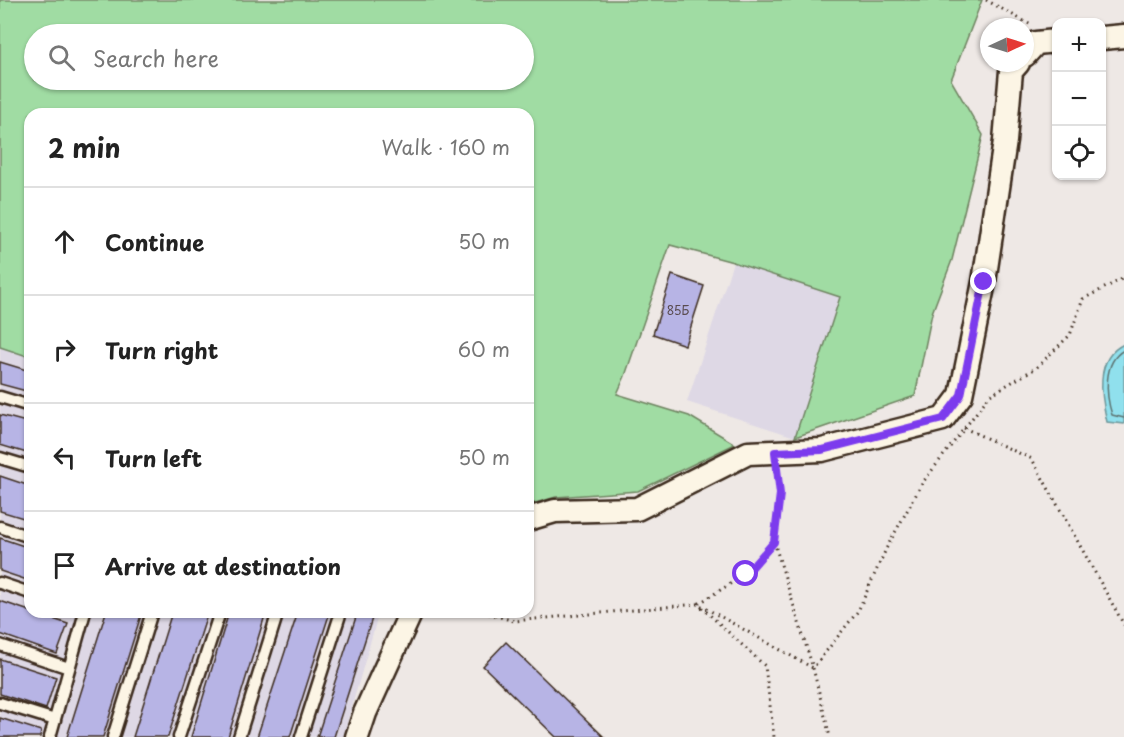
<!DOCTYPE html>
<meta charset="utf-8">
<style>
body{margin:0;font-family:"Playpen Sans",sans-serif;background:#f6f6f6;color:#222}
.controls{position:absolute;right:18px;top:18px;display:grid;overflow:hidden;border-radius:12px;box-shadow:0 2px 4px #0004}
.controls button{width:54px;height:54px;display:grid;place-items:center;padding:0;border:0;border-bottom:2px solid #e0e0e0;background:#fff;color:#222;font:30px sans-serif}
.compass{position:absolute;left:980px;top:18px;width:54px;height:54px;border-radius:50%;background:#fff;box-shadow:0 2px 4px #0004;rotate:86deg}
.stop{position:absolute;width:18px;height:18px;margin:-14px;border:4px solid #7c3aed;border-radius:50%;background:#fff}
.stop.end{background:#7c3aed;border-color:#fff;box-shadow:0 2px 6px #0008}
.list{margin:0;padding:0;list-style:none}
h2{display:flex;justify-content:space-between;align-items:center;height:78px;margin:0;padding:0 24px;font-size:26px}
h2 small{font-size:20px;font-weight:400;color:#767676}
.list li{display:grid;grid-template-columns:39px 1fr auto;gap:18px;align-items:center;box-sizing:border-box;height:108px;padding:0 24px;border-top:2px solid #e0e0e0}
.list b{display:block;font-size:22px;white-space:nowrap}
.list em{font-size:20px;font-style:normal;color:#767676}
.icon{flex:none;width:33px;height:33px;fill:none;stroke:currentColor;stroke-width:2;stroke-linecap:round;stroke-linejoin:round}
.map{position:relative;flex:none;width:1124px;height:737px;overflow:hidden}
.search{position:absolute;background:#fff;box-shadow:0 2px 4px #0004;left:24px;top:24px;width:510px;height:66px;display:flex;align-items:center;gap:15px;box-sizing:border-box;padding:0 21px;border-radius:33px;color:#767676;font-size:22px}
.panel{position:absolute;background:#fff;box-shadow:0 2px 4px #0004;left:24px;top:108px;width:510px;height:510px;border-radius:18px}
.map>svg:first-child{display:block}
.built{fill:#ded8e5}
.green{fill:#a0dca3;stroke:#6e8360;stroke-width:1.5;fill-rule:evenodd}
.water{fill:#90e0ed;stroke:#6e979a;stroke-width:1.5}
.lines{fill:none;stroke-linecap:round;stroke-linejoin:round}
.shore{stroke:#5d7371;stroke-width:1.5}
.building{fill:#b7b4e5;stroke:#3b2a1e;stroke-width:1.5}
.lane-casing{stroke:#3b2a1e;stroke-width:15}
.street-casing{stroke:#3b2a1e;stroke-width:27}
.path{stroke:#3b2a1e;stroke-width:3;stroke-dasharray:1.5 4.5;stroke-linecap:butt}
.lane{stroke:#fcf5e5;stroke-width:10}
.street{stroke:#fcf5e5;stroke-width:22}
.route{stroke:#7c3aed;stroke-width:8}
.labels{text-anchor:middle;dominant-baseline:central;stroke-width:5;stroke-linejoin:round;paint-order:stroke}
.number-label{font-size:12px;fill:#5a4c50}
</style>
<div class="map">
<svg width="1124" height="737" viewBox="0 0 1124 737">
<rect width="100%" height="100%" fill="#eee8e5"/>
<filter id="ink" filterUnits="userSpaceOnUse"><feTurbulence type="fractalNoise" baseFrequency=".0167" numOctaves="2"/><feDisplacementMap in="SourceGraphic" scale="12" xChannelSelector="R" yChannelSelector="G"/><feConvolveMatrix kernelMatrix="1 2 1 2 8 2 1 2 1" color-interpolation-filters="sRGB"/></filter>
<g filter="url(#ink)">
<!-- built -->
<path class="built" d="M733,262L841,297L795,437L687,402Z
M0,347L30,357V612H379L343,737H0Z"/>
<!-- green -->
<path class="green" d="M0,0H982L951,80L983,135L952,260L932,313L915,396L795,437L840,297L733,262L670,245L625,376L617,394L689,416L735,444L638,491L556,497L528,505V114H30V357L0,347ZM34,34H524V80H34Z"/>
<!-- water -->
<path class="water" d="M1124,344V424L1107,422C1101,396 1094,358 1124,344Z"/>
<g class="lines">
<!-- shore -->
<path class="shore" d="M1124,350C1102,362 1106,396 1112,415L1124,418"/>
</g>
<!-- building -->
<path class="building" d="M672,275L704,286L685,345L653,334Z
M0,362L30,371V392L0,384Z
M0,415L30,423V454L0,445Z
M0,476L30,486V520L0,511Z
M0,538L30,548V581L0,571Z
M0,601L68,624L57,654L0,634Z
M106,612H142L103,737H67Z
M172,612H208L168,737H133Z
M229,612H266L228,737H191Z
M298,612H330L290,737H257Z
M339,612H374L334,737H317L356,617Z
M506,642L604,737H556L483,666Z
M0,659L56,677L46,709L0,694Z
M0,718L41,731L40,737H0Z"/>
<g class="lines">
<defs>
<path id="lane" d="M0,397L30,406
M0,458L30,467
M0,527L30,537
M0,583L30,593
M0,645L69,668
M0,703L55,720
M50,737L85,612
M113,737L152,612
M179,737L220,612
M239,737L278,612
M301,737L341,612"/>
<path id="street" d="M1102,38L1124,36
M1025,55L1036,43L1056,41
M528,519L555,511L637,509L748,453L822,450L943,419L961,395L984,282L1005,141L1011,71L1018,63
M357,737L365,713L411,612"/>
</defs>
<!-- lane casing -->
<use href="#lane" class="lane-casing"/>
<!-- street casing -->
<use href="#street" class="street-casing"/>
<!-- path -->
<path class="path" d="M986,0L1031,25
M964,428L1032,459L1124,625
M777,471L780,494L774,542L746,574L698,604L813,668L858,611L887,547L923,482L990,395L1036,368L1070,335L1083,299L1124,278
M774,542L813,668L830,737
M483,612L514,621L698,604L765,666L774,737"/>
<!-- lane -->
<use href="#lane" class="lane"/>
<!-- street -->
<use href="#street" class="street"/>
</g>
</g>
<g class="lines" filter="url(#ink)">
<!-- route -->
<path class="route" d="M746,574L774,542L780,494L775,452L822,450L943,419L961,395L984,282"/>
</g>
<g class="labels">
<!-- number labels -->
<g class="number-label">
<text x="678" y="310">85Б</text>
</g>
</g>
</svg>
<div class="controls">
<button>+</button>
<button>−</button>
<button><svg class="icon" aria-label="locate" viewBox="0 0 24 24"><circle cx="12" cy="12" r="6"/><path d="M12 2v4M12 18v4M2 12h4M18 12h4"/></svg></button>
</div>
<svg class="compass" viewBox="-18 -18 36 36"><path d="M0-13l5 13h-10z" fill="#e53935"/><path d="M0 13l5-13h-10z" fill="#767676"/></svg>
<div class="stop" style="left:746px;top:574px"></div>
<div class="stop end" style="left:984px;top:282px"></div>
<div class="search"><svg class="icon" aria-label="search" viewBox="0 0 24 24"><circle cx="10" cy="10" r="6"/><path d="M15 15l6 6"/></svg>Search here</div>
<section class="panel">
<h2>2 min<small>Walk · 160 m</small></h2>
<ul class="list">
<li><svg class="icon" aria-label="ahead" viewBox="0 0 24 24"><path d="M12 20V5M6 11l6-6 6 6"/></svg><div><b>Continue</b></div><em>50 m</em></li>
<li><svg class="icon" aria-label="right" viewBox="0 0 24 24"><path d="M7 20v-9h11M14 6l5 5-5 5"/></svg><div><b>Turn right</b></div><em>60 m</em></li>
<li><svg class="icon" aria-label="left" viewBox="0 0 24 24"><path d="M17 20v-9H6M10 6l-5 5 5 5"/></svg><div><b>Turn left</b></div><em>50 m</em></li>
<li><svg class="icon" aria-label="arrive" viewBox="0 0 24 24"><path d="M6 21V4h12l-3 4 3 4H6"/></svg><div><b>Arrive at destination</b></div></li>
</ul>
</section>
</div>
